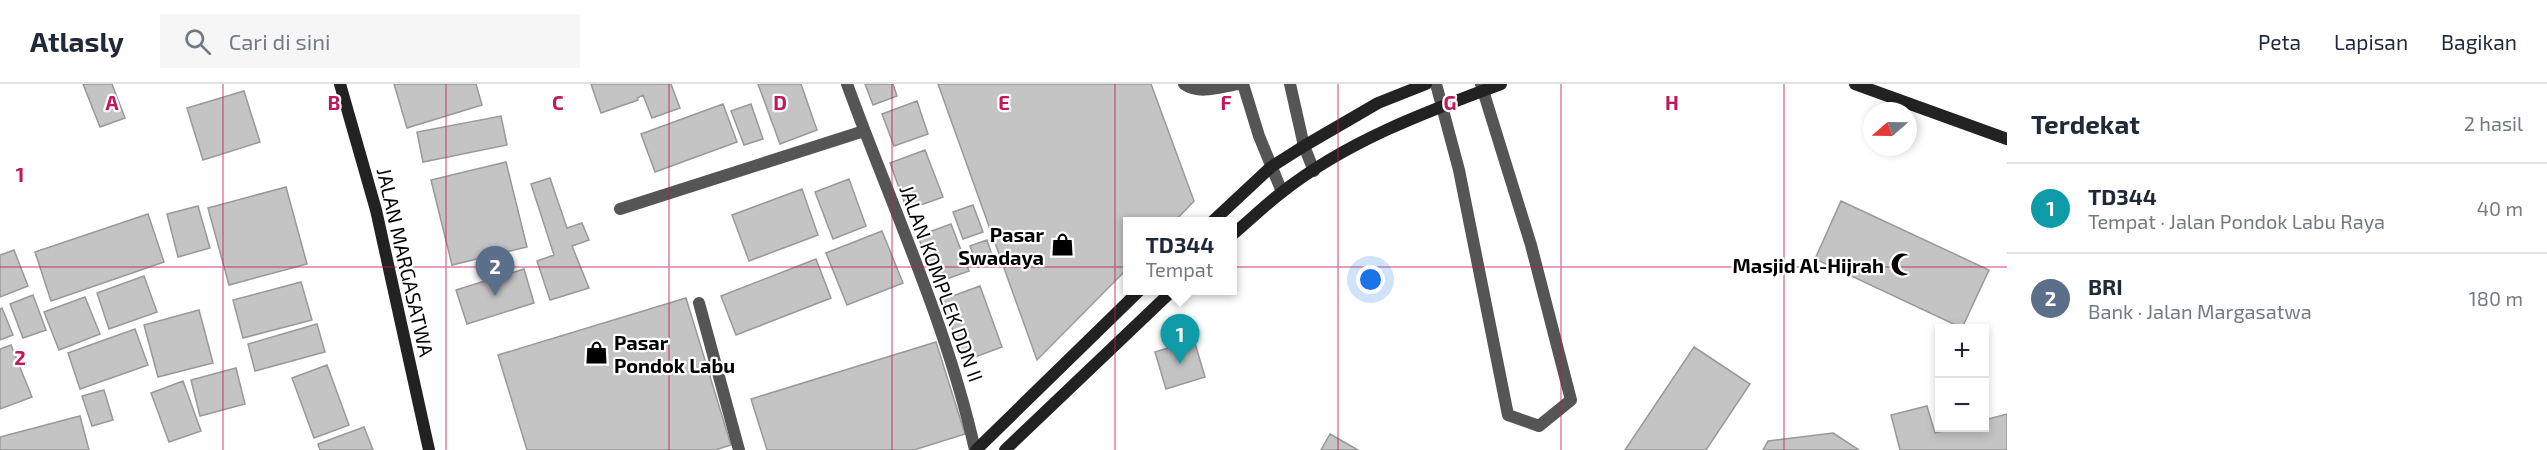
<!DOCTYPE html>
<html lang="id">
<meta charset="utf-8">
<style>
body{margin:0;font-family:"Exo 2",sans-serif;background:#f6f6f7;color:#1f2937}
.controls{position:absolute;right:18px;bottom:18px;display:grid;overflow:hidden;border-radius:0px;box-shadow:0 3px 9px #0003}
.controls button{width:54px;height:54px;display:grid;place-items:center;padding:0;border:0;border-bottom:2px solid #e0e1e3;background:#fff;color:#1f2937;font:30px sans-serif}
.compass{position:absolute;left:1863px;top:18px;width:54px;height:54px;border-radius:50%;background:#fff;box-shadow:0 3px 9px #0003;rotate:250deg}
.you{position:absolute;left:1371px;top:196px;width:21px;height:21px;margin:-15px;border:4px solid #fff;border-radius:50%;background:#1a73e8;box-shadow:0 0 0 9px #1a73e833}
.badge{display:grid;place-items:center;width:39px;height:39px;border-radius:50%;background:#111827;color:#fff;font-size:20px;font-weight:700}
.pin{position:absolute;translate:-50% -50px;filter:drop-shadow(0 2px 3px #0008)}
.pin::after{content:'';position:absolute;top:32px;width:21px;height:18px;background:inherit;clip-path:polygon(0 0,100% 0,50% 100%)}
.popup{position:absolute;left:1123px;top:133px;width:114px;height:78px;box-sizing:border-box;display:grid;place-content:center;border-radius:0px;background:#fff;filter:drop-shadow(0 2px 4px #0005);font-size:20px;white-space:nowrap;color:#747a83}
.popup b{font-size:22px;color:#1f2937}
.popup::after{content:'';position:absolute;left:50%;top:100%;margin-left:-12px;border:12px solid transparent;border-top-color:#fff}
.list{margin:0;padding:0;list-style:none}
h2{display:flex;justify-content:space-between;align-items:center;height:78px;margin:0;padding:0 24px;font-size:26px}
h2 small{font-size:20px;font-weight:400;color:#747a83}
.list li{display:grid;grid-template-columns:39px 1fr auto;gap:18px;align-items:center;box-sizing:border-box;height:90px;padding:0 24px;border-top:2px solid #e0e1e3}
.list b{display:block;font-size:22px;white-space:nowrap}
.list p{margin:0;font-size:20px;white-space:nowrap;color:#747a83}
.list em{font-size:20px;font-style:normal;color:#747a83}
.icon{flex:none;width:33px;height:33px;fill:none;stroke:currentColor;stroke-width:2;stroke-linecap:round;stroke-linejoin:round}
.map{position:relative;flex:none;width:2007px;height:366px;overflow:hidden}
header{display:flex;align-items:center;gap:36px;box-sizing:border-box;height:84px;padding:0 30px;background:#fff;border-bottom:2px solid #e0e1e3}
header strong{font-size:28px}
nav{display:flex;gap:33px;margin-inline-start:auto;font-size:21px}
.search{width:420px;height:54px;background:#f6f6f7;display:flex;align-items:center;gap:15px;box-sizing:border-box;padding:0 21px;border-radius:0px;color:#747a83;font-size:22px}
main{display:flex}
aside{flex:1;background:#fff}
.map>svg:first-child{display:block}
.building{fill:#c4c4c4;stroke:#999;stroke-width:1.5}
.lines{fill:none;stroke-linecap:round;stroke-linejoin:round}
.service{stroke:#555;stroke-width:12}
.minor{stroke:#555;stroke-width:12}
.secondary{stroke:#222;stroke-width:12}
.grid{fill:none;stroke:#c2185b;stroke-width:1.5;stroke-opacity:0.55}
.labels{text-anchor:middle;dominant-baseline:central;stroke-width:4.5;stroke-linejoin:round;paint-order:stroke}
.poi-label{font-size:20px;font-weight:bold;fill:#000;stroke:#fff;text-anchor:end}
.street-label{font-size:20px;fill:#000;stroke:#fff}
.grid-label{font-size:20px;text-anchor:middle;font-weight:bold;fill:#c2185b;stroke:#fff;stroke-width:4.5;stroke-linejoin:round;paint-order:stroke}
</style>
<header>
<strong>Atlasly</strong>
<div class="search"><svg class="icon" aria-label="search" viewBox="0 0 24 24"><circle cx="10" cy="10" r="6"/><path d="M15 15l6 6"/></svg>Cari di sini</div>
<nav><a>Peta</a><a>Lapisan</a><a>Bagikan</a></nav>
</header>
<main>
<div class="map">
<svg width="2007" height="366" viewBox="0 0 2007 366">
<rect width="100%" height="100%" fill="#fff"/>
<!-- building -->
<path class="building" d="M83,0H112L125,34L100,43Z
M394,0H476L482,21L407,44Z
M591,0H671L680,24L652,34L643,11L637,14L638,16L601,29Z
M758,0H801L817,46L780,60Z
M865,0H893L897,12L873,21Z
M938,0H1151L1194,117L1174,138H1128V184L1037,276Z
M244,7L260,58L203,76L187,24Z
M917,17L928,50L894,62L882,30Z
M723,20L737,58L655,88L641,50Z
M751,20L763,55L744,61L731,27Z
M501,32L507,61L423,78L417,48Z
M925,66L943,113L907,126L890,79Z
M506,78L527,163L452,181L431,96Z
M550,94L567,144L582,139L589,156L572,162L589,204L550,216L537,177L554,171L531,100Z
M849,95L866,142L833,155L815,108Z
M286,103L307,180L229,201L208,124Z
M802,105L818,151L749,177L732,131Z
M1841,117L1989,186L1962,244L1815,175Z
M973,121L983,148L963,155L953,128Z
M198,122L210,164L178,173L167,130Z
M148,130L164,178L51,217L35,168Z
M951,140L969,187L935,199L918,152Z
M882,147L903,199L847,221L826,169Z
M987,156L994,177L978,183L970,162Z
M14,166L28,202L0,213V171Z
M816,175L831,214L736,251L721,212Z
M524,185L534,219L467,240L456,206Z
M144,192L157,228L109,245L97,209Z
M301,198L312,236L243,254L233,216Z
M980,202L1002,263L964,277L942,216Z
M33,211L46,246L23,254L10,220Z
M85,213L100,250L59,266L44,228Z
M686,214L731,361L715,366H527L498,271Z
M2,224L13,251L0,256V225Z
M199,226L213,279L158,293L144,241Z
M317,240L325,268L255,287L248,260Z
M135,245L148,281L80,305L68,269Z
M1194,256L1205,293L1166,305L1155,268Z
M936,258L965,350L914,366H767L751,315Z
M11,261L32,313L0,325V265Z
M1694,263L1750,300L1706,366H1625Z
M327,281L349,341L314,354L292,294Z
M236,284L245,320L200,332L191,296Z
M183,297L201,347L169,358L151,309Z
M104,306L113,336L92,342L82,312Z
M1927,322L1935,349L1956,344H1984V336L2007,330V366H1900L1891,331Z
M80,332L89,366H0V353Z
M364,343L373,366H320L318,360Z
M1833,349L1859,366H1763L1768,357Z
M1330,350L1358,366H1321Z"/>
<g class="lines">
<!-- service -->
<path class="service" d="M1184,0C1200,11 1220,3 1238,0
M1243,0L1259,52L1282,108
M1290,0L1304,62L1314,87
M1436,0L1459,86L1508,331L1539,342L1571,316L1531,161L1481,0"/>
<!-- minor -->
<path class="minor" d="M847,0C891,121 947,240 975,366
M620,125L864,47
M699,219L739,366"/>
<!-- secondary -->
<path class="secondary" d="M340,0L376,126L429,366
M1855,0L2007,55
M1212,138L1271,83L1304,62L1378,19L1426,0
M1232,151C1249,137 1264,122 1281,109C1345,58 1425,28 1501,0
M976,366L1140,206
M1005,366L1173,206"/>
</g>
<!-- grid -->
<path class="grid" d="M223,0V366M446,0V366M669,0V366M892,0V366M1115,0V366M1338,0V366M1561,0V366M1784,0V366M0,183H2007"/>
<!-- icons -->
<defs>
<symbol id="shop-bare" viewBox="-9 -9 18 18"><path d="M-5-2.5h2.3a2.7 3.5 0 0 1 5.4 0H5L5.5 6h-11ZM-1.5-2.5h3a1.5 2.3 0 0 0-3 0Z" fill="#000" stroke="#fff" stroke-width="2.5" paint-order="stroke"/></symbol>
<symbol id="mosque-bare" viewBox="-9 -9 18 18"><path d="M3.5-4.9A6 6 0 1 0 3.5 4.9A5 5 0 1 1 3.5-4.9Z" fill="#000" stroke="#fff" stroke-width="2.5" paint-order="stroke"/></symbol>
</defs>
<g fill-rule="evenodd">
<use href="#shop-bare" x="1046" y="144" width="33" height="33"/>
<use href="#mosque-bare" x="1886" y="164" width="33" height="33"/>
<use href="#shop-bare" x="580" y="252" width="33" height="33"/>
</g>
<g class="labels">
<!-- poi labels -->
<g class="poi-label">
<text x="1044" y="150">Pasar<tspan x="1044" dy="23">Swadaya</tspan></text>
<text x="1884" y="181">Masjid Al-Hijrah</text>
<text x="614" y="258" text-anchor="start">Pasar<tspan x="614" dy="23">Pondok Labu</tspan></text>
</g>
<!-- street labels -->
<g class="street-label">
<text transform="translate(406 178) rotate(77)">JALAN MARGASATWA</text>
<text transform="translate(942 199) rotate(70)">JALAN KOMPLEK DDN II</text>
</g>
</g>
<g class="grid-label">
<text x="112" y="26">A</text>
<text x="334" y="26">B</text>
<text x="558" y="26">C</text>
<text x="780" y="26">D</text>
<text x="1004" y="26">E</text>
<text x="1226" y="26">F</text>
<text x="1450" y="26">G</text>
<text x="1672" y="26">H</text>
<text x="20" y="98">1</text>
<text x="20" y="281">2</text>
</g>
</svg>
<div class="controls">
<button>+</button>
<button>−</button>
</div>
<svg class="compass" viewBox="-18 -18 36 36"><path d="M0-13l5 13h-10z" fill="#e53935"/><path d="M0 13l5-13h-10z" fill="#747a83"/></svg>
<div class="you"></div>
<div class="pin badge" style="left:1180px;top:280px;background:#0f9aa8">1</div>
<div class="popup"><b>TD344</b>Tempat</div>
<div class="pin badge" style="left:495px;top:212px;background:#5c6f8a">2</div>
</div>
<aside>
<h2>Terdekat<small>2 hasil</small></h2>
<ul class="list">
<li><span class="badge" style="background:#0f9aa8">1</span><div><b>TD344</b><p>Tempat · Jalan Pondok Labu Raya</p></div><em>40 m</em></li>
<li><span class="badge" style="background:#5c6f8a">2</span><div><b>BRI</b><p>Bank · Jalan Margasatwa</p></div><em>180 m</em></li>
</ul>
</aside>
</main>
